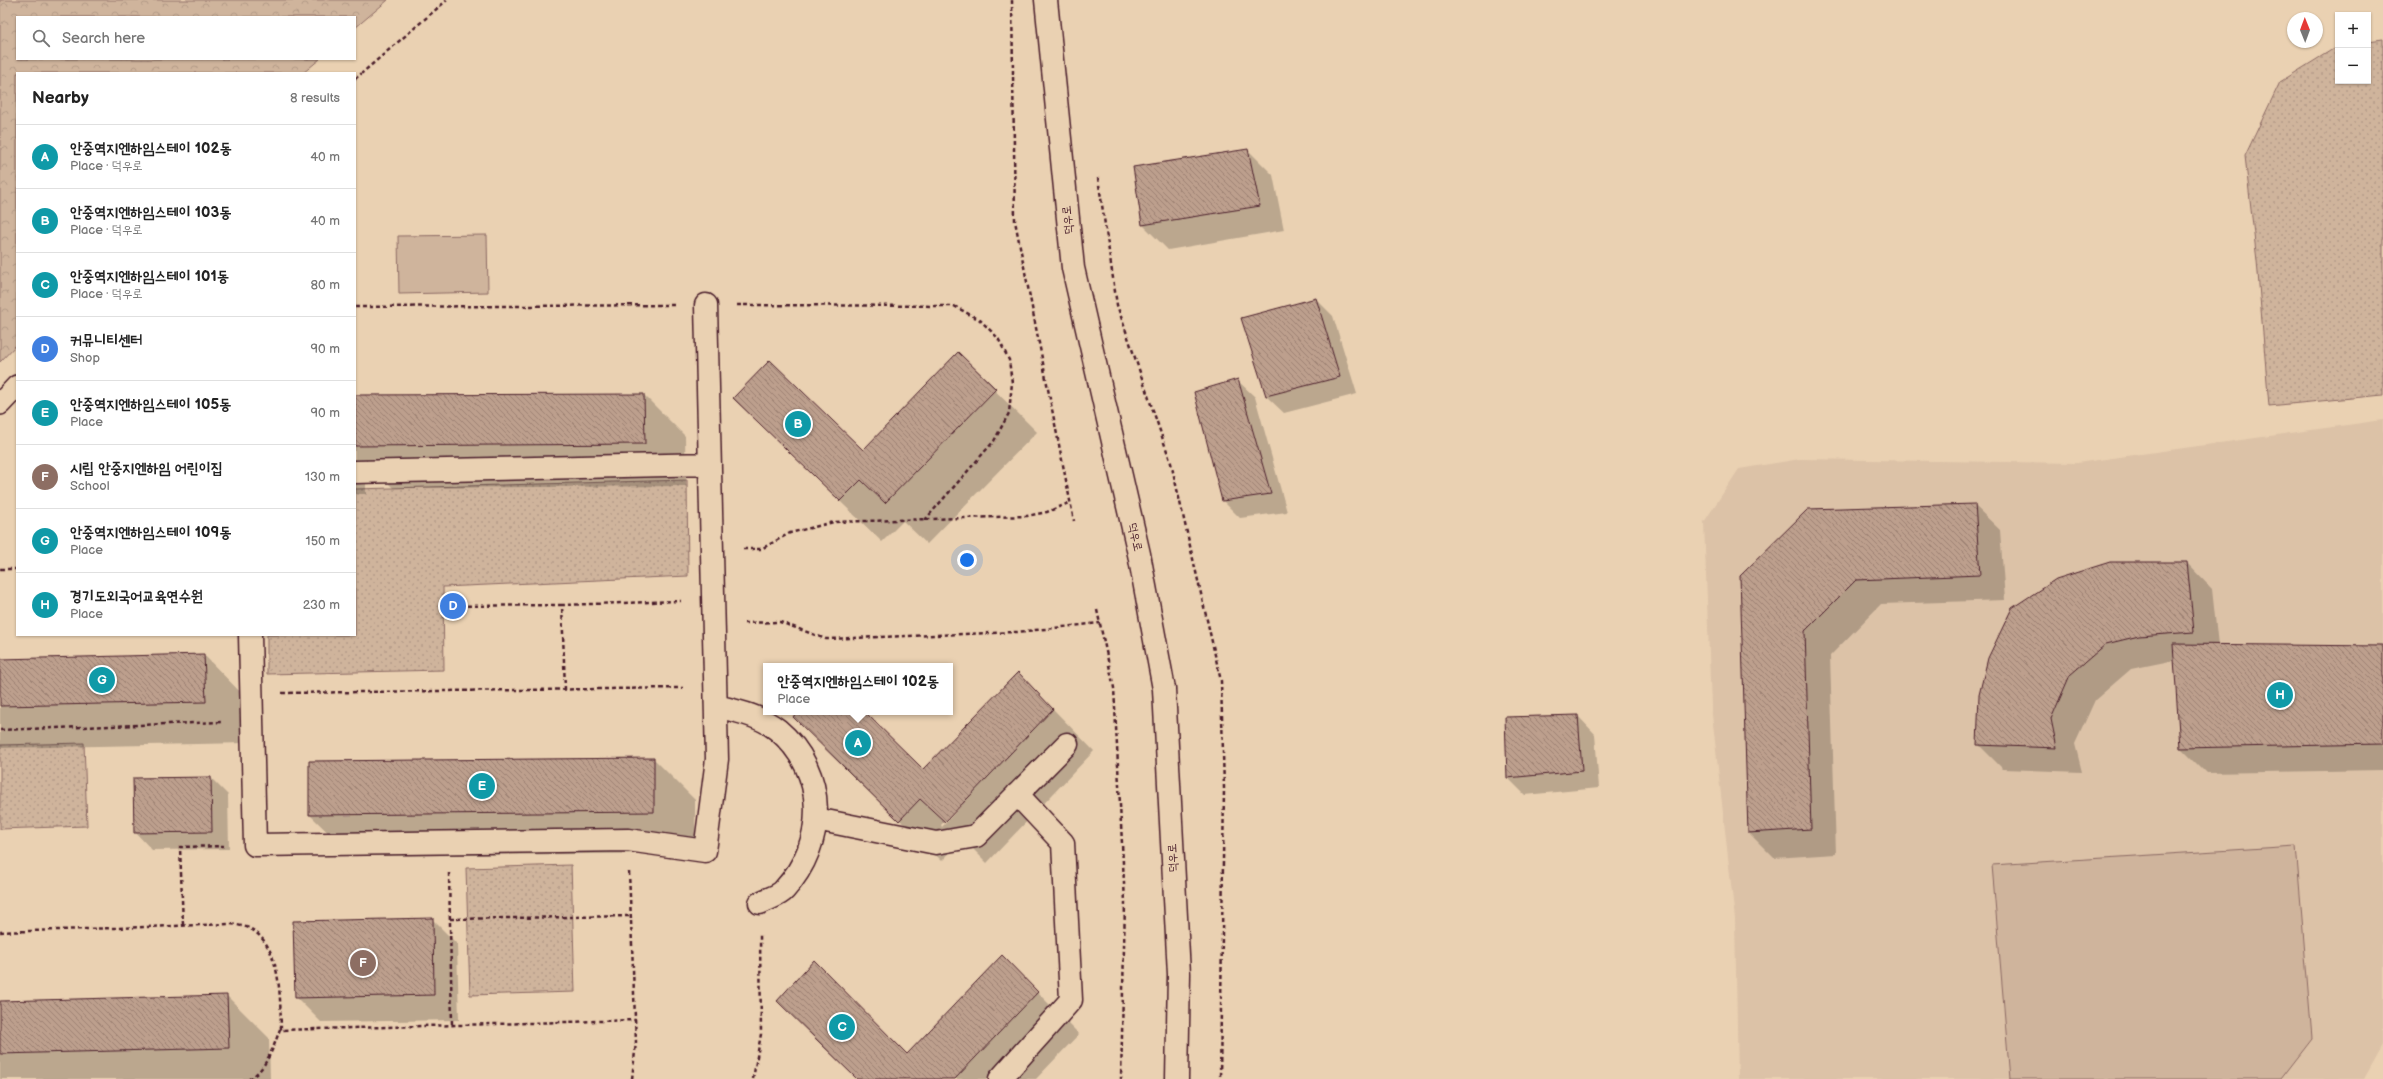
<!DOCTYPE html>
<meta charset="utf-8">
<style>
body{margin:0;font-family:"Balsamiq Sans","Poor Story",sans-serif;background:#f6f6f6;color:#222}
.controls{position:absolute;right:12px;top:12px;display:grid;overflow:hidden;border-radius:0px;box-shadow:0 1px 3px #0004}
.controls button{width:36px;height:36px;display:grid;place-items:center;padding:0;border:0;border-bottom:1px solid #e0e0e0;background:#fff;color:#222;font:20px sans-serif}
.compass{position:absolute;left:2287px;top:12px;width:36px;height:36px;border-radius:50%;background:#fff;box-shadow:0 1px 3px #0004;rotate:359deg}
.you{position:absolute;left:967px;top:560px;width:14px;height:14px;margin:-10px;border:3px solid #fff;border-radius:50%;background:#1a73e8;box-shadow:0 0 0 6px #1a73e833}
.badge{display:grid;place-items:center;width:26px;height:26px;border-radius:50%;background:#c8321e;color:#fff;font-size:13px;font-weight:700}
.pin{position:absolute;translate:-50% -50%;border:2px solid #fff;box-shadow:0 1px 4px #0006}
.popup{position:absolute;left:763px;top:663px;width:190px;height:52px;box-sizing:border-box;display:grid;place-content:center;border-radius:0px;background:#fff;filter:drop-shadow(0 1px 3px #0005);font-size:13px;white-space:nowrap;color:#767676}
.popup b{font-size:15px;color:#222}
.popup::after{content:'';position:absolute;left:50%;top:100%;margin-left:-8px;border:8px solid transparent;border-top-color:#fff}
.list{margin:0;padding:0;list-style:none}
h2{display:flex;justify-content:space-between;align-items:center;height:52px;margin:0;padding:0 16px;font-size:17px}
h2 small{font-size:13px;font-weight:400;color:#767676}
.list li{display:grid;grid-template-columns:26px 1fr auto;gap:12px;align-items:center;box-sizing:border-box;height:64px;padding:0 16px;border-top:1px solid #e0e0e0}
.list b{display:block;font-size:15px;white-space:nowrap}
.list p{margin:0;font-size:13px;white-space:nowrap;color:#767676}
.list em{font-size:13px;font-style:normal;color:#767676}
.icon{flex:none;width:22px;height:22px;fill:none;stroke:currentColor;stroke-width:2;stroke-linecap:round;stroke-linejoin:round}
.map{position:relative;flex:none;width:2383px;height:1079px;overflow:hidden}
.search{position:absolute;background:#fff;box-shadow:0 1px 3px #0004;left:16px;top:16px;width:340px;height:44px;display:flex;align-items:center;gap:10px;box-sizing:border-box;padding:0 14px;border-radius:0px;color:#767676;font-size:15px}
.panel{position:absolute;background:#fff;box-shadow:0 1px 3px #0004;left:16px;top:72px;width:340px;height:564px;border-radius:0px}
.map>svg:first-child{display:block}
.built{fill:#dcc2a7}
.grass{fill:url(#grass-dots);stroke:#8c6a64}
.forest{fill:url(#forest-crowns);stroke:#8c6a64}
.garden{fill:#cfb49c;stroke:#8c6a64}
.shadow{fill:#0003;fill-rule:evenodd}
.building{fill:url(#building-back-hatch);stroke:#4a1f2b}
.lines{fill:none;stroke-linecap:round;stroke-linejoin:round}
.service-casing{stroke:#4a1f2b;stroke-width:24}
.pedestrian-casing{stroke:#4a1f2b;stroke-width:25}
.tertiary-casing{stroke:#4a1f2b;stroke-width:25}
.path{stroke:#4a1f2b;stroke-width:2.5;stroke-dasharray:4 3;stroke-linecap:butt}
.service{stroke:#ead1b2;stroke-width:21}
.pedestrian{stroke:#ead1b2;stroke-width:22}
.tertiary{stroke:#ead1b2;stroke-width:22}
.labels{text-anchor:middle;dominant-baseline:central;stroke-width:3;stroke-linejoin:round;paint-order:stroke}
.street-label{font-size:12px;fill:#4a1f2b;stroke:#ead1b2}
</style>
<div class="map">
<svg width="2383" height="1079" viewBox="0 0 2383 1079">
<defs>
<pattern id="grass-dots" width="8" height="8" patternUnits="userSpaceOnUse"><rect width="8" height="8" fill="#cfb49c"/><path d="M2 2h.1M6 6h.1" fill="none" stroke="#b39a87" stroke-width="1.8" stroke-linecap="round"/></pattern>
<pattern id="forest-crowns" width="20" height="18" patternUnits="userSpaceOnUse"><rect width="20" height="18" fill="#cfb49c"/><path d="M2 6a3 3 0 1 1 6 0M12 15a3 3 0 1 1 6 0" fill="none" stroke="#b39a87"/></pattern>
<pattern id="building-back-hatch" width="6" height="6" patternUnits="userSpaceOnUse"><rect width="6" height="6" fill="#bd9f8d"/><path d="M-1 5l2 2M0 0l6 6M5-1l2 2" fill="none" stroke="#9c8173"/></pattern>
</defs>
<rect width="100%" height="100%" fill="#ead1b2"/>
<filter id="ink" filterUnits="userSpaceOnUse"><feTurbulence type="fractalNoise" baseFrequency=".025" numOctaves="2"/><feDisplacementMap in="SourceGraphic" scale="8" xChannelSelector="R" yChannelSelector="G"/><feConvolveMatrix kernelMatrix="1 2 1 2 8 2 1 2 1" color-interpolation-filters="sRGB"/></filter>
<g filter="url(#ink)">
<!-- built -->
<path class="built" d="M2383,420V1045L2364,1079H1738L1735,919L1711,706L1704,522L1739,469L1800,459L2077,463Z"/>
<!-- grass -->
<path class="grass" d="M2383,39V395L2269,406L2257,261L2245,156L2280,82L2338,46V81H2368V41Z
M687,480L688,576L443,587L444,670L267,674V635H355V489Z
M84,743L87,826L0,829V745Z
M571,865L575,992L470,995L466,868Z"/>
<!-- forest -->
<path class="forest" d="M0,0H388L355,28V17H17V59H320L303,73H17V344L0,362Z"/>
<!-- garden -->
<path class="garden" d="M487,235L488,292L399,294L398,236Z
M2296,846L2312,1039L2281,1079H2010L1992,865Z"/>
<!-- shadow -->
<path class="shadow" d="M1248,150L1273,175L1284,230L1168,250L1143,225L1134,168Z
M1316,299L1333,316L1357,394L1284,413L1266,396Z
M958,354L1037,432L927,544L903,521L882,542L734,398L863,451Z
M1237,380L1255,397L1287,512L1240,518L1223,501Z
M644,395L685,436L686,486L393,488L366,461V494H355V396Z
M1974,505L2000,530L2005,600L1881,604L1830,656L1836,854L1774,858L1749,833L1741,576Z
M2187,563L2212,589L2218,645L2383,647V770L2206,773L2181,748L2175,660L2131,669L2095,700L2075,744L2082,772L2003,769L1978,744Z
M204,655L245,697L247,743L0,748V660Z
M1018,673L1094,751L987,863L963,839L942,861L836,758L799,712H864L923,771ZM960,805H962L942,827L941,825Z
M1578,716L1595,734L1599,788L1525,795L1508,778Z
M653,758L695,800V853L352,856L310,815Z
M211,778L228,795L229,849L152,850L135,832L134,779Z
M432,919L457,944L459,1020L321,1022L296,997Z
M1002,957L1079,1034L1036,1079H858L907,1055Z
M227,996L269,1038L270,1079H0V1002Z"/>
<!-- building -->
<path class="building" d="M1248,149L1260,206L1142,225L1133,167Z
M1316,298L1340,377L1266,396L1241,318Z
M958,352L996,389L885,503L861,480L840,501L733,398L770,360L863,450Z
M1238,379L1271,494L1222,501L1194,392Z
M644,394L645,444L355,446V395Z
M1975,504L1980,575L1856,580L1805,631L1811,829L1748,833L1740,576L1808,509Z
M2110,562H2187L2194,632L2139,636L2106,644L2070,675L2051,719L2057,748L1977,745L1979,695L1988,658L2012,608L2056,579Z
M2173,644L2383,646V744L2180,748Z
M204,654L206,702L0,706V659Z
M1018,672L1053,709L945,822L920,799L899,821L793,717L797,712H865L923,769Z
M1578,715L1582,771L1507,778L1505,717Z
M654,758V812L309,815V761Z
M211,777L212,832L134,833L133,778Z
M433,918L434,995L295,998L293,921Z
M1002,955L1038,992L955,1079H857L777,1001L814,960L907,1054Z
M227,995L229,1048L0,1054V1001Z"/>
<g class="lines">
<defs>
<path id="service" d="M0,404L17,386"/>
<path id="pedestrian" d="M355,472L710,464
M250,635L255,845L628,840L705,851L717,759L706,305
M716,706C737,711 761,716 778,730C828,772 827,843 784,890C779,896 767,899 760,903
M816,819L936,843L976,836L1067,744
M1000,1079L1071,1000L1063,843L1017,794"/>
<path id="tertiary" d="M1046,0L1073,268L1139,554L1164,689L1179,974L1177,1079"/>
</defs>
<!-- service casing -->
<use href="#service" class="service-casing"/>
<!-- pedestrian casing -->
<use href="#pedestrian" class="pedestrian-casing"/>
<!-- tertiary casing -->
<use href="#tertiary" class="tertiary-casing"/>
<!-- path -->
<path class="path" d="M1012,0L1015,221L1074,521
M355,79L447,0
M1098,178L1117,305L1171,463L1221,681L1224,788L1220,1079
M737,305L954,306L980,320L998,338L1009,360L1012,383L1009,413L994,441L924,521
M355,307L674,305
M743,549H761L790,533L834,522L1027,516L1047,512L1071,502
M0,569H17
M453,606L562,605
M1097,610L1114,688L1125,902L1121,1079
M744,623L780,622L826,639L1017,632L1100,623
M565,690L562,605L681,601
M282,693L683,688
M0,730L221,722
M629,872L636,1042L632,1079
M449,873L452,1025
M450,919L631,916
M183,925L180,847L224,846
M0,932L231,924C237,925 244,926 249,928C282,945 280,999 281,1030L635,1020
M249,1079C266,1070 274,1046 280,1029
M753,1079L761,1034L760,934"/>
<!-- service -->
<use href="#service" class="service"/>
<!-- pedestrian -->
<use href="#pedestrian" class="pedestrian"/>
<!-- tertiary -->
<use href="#tertiary" class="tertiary"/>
</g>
</g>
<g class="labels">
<!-- street labels -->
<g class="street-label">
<text transform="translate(1068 220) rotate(-96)">덕우로</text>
<text transform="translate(1135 537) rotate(77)">덕우로</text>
<text transform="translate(1173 858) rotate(-93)">덕우로</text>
</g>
</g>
</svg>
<div class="controls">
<button>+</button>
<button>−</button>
</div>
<svg class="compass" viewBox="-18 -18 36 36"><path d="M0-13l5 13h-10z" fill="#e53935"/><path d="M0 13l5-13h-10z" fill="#767676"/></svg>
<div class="you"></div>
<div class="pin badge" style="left:858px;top:743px;background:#0f9aa8">A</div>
<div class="popup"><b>안중역지엔하임스테이 102동</b>Place</div>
<div class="pin badge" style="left:798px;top:424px;background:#0f9aa8">B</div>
<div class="pin badge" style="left:842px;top:1027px;background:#0f9aa8">C</div>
<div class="pin badge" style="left:453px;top:606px;background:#3f7fe0">D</div>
<div class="pin badge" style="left:482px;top:786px;background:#0f9aa8">E</div>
<div class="pin badge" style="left:363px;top:963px;background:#8d6e63">F</div>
<div class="pin badge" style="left:102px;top:680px;background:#0f9aa8">G</div>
<div class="pin badge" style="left:2280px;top:695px;background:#0f9aa8">H</div>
<div class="search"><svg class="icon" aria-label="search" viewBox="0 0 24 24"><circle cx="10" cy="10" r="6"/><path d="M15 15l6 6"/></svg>Search here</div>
<section class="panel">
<h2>Nearby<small>8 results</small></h2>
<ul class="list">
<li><span class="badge" style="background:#0f9aa8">A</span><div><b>안중역지엔하임스테이 102동</b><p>Place · 덕우로</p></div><em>40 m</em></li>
<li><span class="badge" style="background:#0f9aa8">B</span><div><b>안중역지엔하임스테이 103동</b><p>Place · 덕우로</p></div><em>40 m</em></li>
<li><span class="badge" style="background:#0f9aa8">C</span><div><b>안중역지엔하임스테이 101동</b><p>Place · 덕우로</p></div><em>80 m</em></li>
<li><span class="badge" style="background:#3f7fe0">D</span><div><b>커뮤니티센터</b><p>Shop</p></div><em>90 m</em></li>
<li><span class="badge" style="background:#0f9aa8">E</span><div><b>안중역지엔하임스테이 105동</b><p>Place</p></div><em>90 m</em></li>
<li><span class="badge" style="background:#8d6e63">F</span><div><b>시립 안중지엔하임 어린이집</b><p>School</p></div><em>130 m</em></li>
<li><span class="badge" style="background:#0f9aa8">G</span><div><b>안중역지엔하임스테이 109동</b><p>Place</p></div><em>150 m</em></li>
<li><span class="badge" style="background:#0f9aa8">H</span><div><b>경기도외국어교육연수원</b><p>Place</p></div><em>230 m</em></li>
</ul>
</section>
</div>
